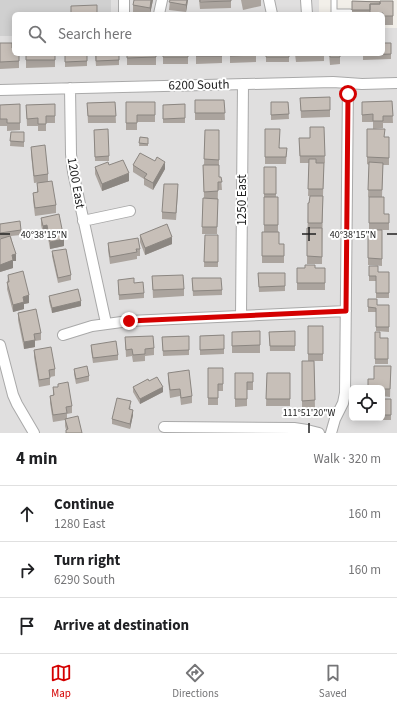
<!DOCTYPE html>
<meta charset="utf-8">
<style>
body{margin:0;font-family:"Source Sans 3",sans-serif;background:#f6f6f6;color:#202124}
.controls{position:absolute;right:12px;bottom:12px;display:grid;overflow:hidden;border-radius:6px;box-shadow:0 2px 10px #0003}
.controls button{width:36px;height:36px;display:grid;place-items:center;padding:0;border:0;border-bottom:1px solid #e0e0e0;background:#fff;color:#202124;font:20px sans-serif}
.stop{position:absolute;width:12px;height:12px;margin:-9px;border:3px solid #d40000;border-radius:50%;background:#fff}
.stop.end{background:#d40000;border-color:#fff;box-shadow:0 1px 4px #0008}
.list{margin:0;padding:0;list-style:none}
h2{display:flex;justify-content:space-between;align-items:center;height:52px;margin:0;padding:0 16px;font-size:17px}
h2 small{font-size:13px;font-weight:400;color:#757577}
.list li{display:grid;grid-template-columns:26px 1fr auto;gap:12px;align-items:center;box-sizing:border-box;height:56px;padding:0 16px;border-top:1px solid #e0e0e0}
.list b{display:block;font-size:15px;white-space:nowrap}
.list p{margin:0;font-size:13px;white-space:nowrap;color:#757577}
.list em{font-size:13px;font-style:normal;color:#757577}
.icon{flex:none;width:22px;height:22px;fill:none;stroke:currentColor;stroke-width:2;stroke-linecap:round;stroke-linejoin:round}
.map{position:relative;flex:none;width:397px;height:433px;overflow:hidden}
.search{position:absolute;background:#fff;box-shadow:0 2px 10px #0003;left:12px;right:12px;top:12px;height:44px;display:flex;align-items:center;gap:10px;box-sizing:border-box;padding:0 14px;border-radius:6px;color:#757577;font-size:15px}
.sheet{height:220px;background:#fff}
nav{display:flex;justify-content:space-around;align-items:center;box-sizing:border-box;height:56px;border-top:1px solid #e0e0e0;background:#fff;font-size:11px;color:#757577}
nav a{display:grid;justify-items:center;gap:2px}
nav .on{color:#d40000}
.map>svg:first-child{display:block}
.residential{fill:#e0dfdf;fill-rule:evenodd}
.religious{fill:#d0d0d0}
.lines{fill:none;stroke-linecap:round;stroke-linejoin:round}
.lane-casing{stroke:#a9a9a9;stroke-width:7}
.street-casing{stroke:#a9a9a9;stroke-width:12}
.lane{stroke:#fff;stroke-width:5}
.street{stroke:#fff;stroke-width:10}
.wall{fill:#aba49e}
.shaded-wall{fill:#8b8681}
.building{fill:#c7bfb8;stroke:#8b8681}
.route{stroke:#d40000;stroke-width:5}
.ticks{fill:none;stroke:#222;stroke-width:1.5}
.labels{text-anchor:middle;dominant-baseline:central;stroke-width:4;stroke-linejoin:round;paint-order:stroke}
.street-label{font-size:13px;fill:#222;stroke:#fff}
.ticks-label{font-size:10px;text-anchor:middle;fill:#222;stroke:#fff;stroke-width:4;stroke-linejoin:round;paint-order:stroke}
</style>
<div class="map">
<svg width="397" height="433" viewBox="0 0 397 433">
<rect width="100%" height="100%" fill="#f2efe9"/>
<!-- residential -->
<path class="residential" d="M111,0H319V14H111Z
M383,28H397V433H0V36H14V54H383ZM352,388H382V418H352Z"/>
<!-- religious -->
<path class="religious" d="M0,0H111V14H14V36H0Z"/>
<g class="lines">
<defs>
<path id="lane" d="M334,0V12H350"/>
<path id="street" d="M124,0V14
M269,0L272,14
M306,0L307,14
M159,14L162,0
M70,88L71,154L73,172L106,323
M0,90L333,82L362,84L397,83
M83,221L130,211
M241,316L243,84
M63,335L92,326L129,321L346,311
M0,345L13,395L17,404L34,433
M164,427L294,428L307,430L319,433
M331,433L335,419L343,403L345,393L348,83"/>
</defs>
<!-- lane casing -->
<use href="#lane" class="lane-casing"/>
<!-- street casing -->
<use href="#street" class="street-casing"/>
<!-- lane -->
<use href="#lane" class="lane"/>
<!-- street -->
<use href="#street" class="street"/>
</g>
<!-- wall -->
<path class="wall" d="M134,0H153L150,14H143L133,12V5Z
M170,0H188L186,12L169,10Z
M199,0H231V8L200,9Z
M241,0H261V6L243,10Z
M352,1H393V25H383V14H370V12H352Z
M0,43L12,48L19,54V68L0,69Z
M391,43V59L363,60V54Z
M26,54H55V67L26,68Z
M65,54H87V66L65,67Z
M95,54H119V65L96,66Z
M127,54H156V65H127Z
M163,54H188V64H163Z
M196,54H222V63L196,64Z
M230,54H256V62L230,63Z
M266,54H289V62H266Z
M295,54H324V61L296,62Z
M329,54H340V64L330,65Z
M330,97V117L301,118L300,98Z
M195,100H224L225,120H195Z
M392,101L393,123H383V128L373,129V122H362V102Z
M115,102L116,123H88L87,103Z
M126,102L155,115V122H137V130H126Z
M271,102H288L289,119L271,120Z
M20,104V130L7,131V126H0V105Z
M55,104V123H46V131H38V126H27L26,105Z
M185,104V123H163V105Z
M324,127L325,163H319H324L323,196H308L309,163H300L299,138H310Z
M265,129L280,148H287L286,164H265Z
M367,129L385,137H389V165H383L382,197L384,214H389V230H382V266L368,265V230H369V197H368L369,165L367,164Z
M94,130L109,156V161H95Z
M205,130H219V177H221L222,190H218L217,234H202L203,198H204L203,165H204Z
M11,132H24V147L10,146Z
M140,137L148,138V146H139Z
M31,147L48,174V181L56,205V213L35,216L33,200V193L37,192V183L43,182L34,183L31,154Z
M155,161L165,169L153,190L144,185V179L133,172V165Z
M109,165L129,181L102,191L95,174V167Z
M264,167H276V197H278V232L279,244H284V263H262V232H264Z
M178,192L176,220L162,219V212Z
M323,196L322,264H307L308,203H309Z
M41,218L64,246L50,249L47,233H43L41,225Z
M0,224L21,230V235L11,236L16,261H13V268L0,272V239L4,238H0Z
M140,235L172,244L145,255L140,242Z
M205,235H218V267H204Z
M108,243L140,249V256H137V259L110,264L108,250Z
M52,251L71,275V280L58,283L52,256Z
M369,266L378,272H389V298H376V281H369Z
M297,268H325V290H297Z
M258,273H285V291L259,292Z
M8,275L29,303L24,304V309L13,312L7,289Z
M152,276L184,289V296L153,298Z
M192,278L222,290V295L193,296Z
M118,280L134,283L144,293V298L119,300Z
M49,296L81,306L52,313L49,301Z
M368,299L377,305H389V332L376,331V312H368Z
M18,313L41,333V340L35,341V347L24,349L18,320Z
M308,326H323V361H308Z
M260,331V353H232V332Z
M295,331V351H270L269,332Z
M375,332L380,338H388V364H375Z
M224,335V354L200,355V336Z
M189,336V355L163,356L162,337Z
M125,337L154,348V355L145,356V361L133,362L132,356L126,357Z
M91,345L118,355V360L93,363L91,350Z
M34,350L55,369V376L50,377V385L39,387L34,357Z
M302,361H314L315,408H302Z
M391,366L390,397L382,396V388L374,379Z
M208,368H223V391H218V405H208Z
M74,369L89,376V381L76,384L74,374Z
M168,373L192,396V403L181,405L180,396L170,398L168,380Z
M235,373H253V390H247V406L235,407Z
M267,373H290V406H266Z
M149,381L163,392L140,404L133,392V387Z
M58,384L72,406V413L67,414V418L82,433H66V430L65,426V420L53,422L50,403V396L53,395V387H58Z
M382,399H391V420H373V418H382Z
M131,406L130,409L133,415L130,429L112,424V419Z"/>
<!-- shaded-wall -->
<path class="shaded-wall" d="M151,0H153L150,14V8Z
M187,0H188L186,12V5Z
M165,162V169L153,190V183Z
M129,173V181L102,191V184Z
M47,225V233H43V226Z
M172,237V244L145,255V248Z
M64,239V246L50,249V242Z
M16,254V261H13V268L0,272V265L12,255Z
M29,295V303L24,304V309L13,312V305L23,297Z
M81,301V306L52,313V308Z
M35,340V347L24,349V342Z
M163,387V392L140,404V399Z
M133,410V415L130,429V424Z"/>
<!-- building -->
<path class="building" d="M134,0H151L150,8L133,5Z
M170,0H187L186,5L169,2Z
M200,0H231V1L200,2Z
M352,1L380,2V4H370V10H352Z
M380,1H393V16H383V13H370V4H380Z
M97,5V14H71V6Z
M0,43H12V48H14V54H19V61L0,62Z
M383,43H391V54L363,55V54H383Z
M26,54H55V60H26Z
M65,54H87V61L65,62Z
M96,54H119V60L96,61Z
M127,54H156V57L127,58Z
M163,54H188V57H163Z
M196,54H222V56H196Z
M230,54H256V55L230,56Z
M266,54H289V57H266Z
M295,54H324L296,55Z
M330,54H340V57H330Z
M330,97V110L301,111L300,98Z
M195,100H224L225,113H195Z
M392,101L393,116H383V121H373V114L362,115V102Z
M115,102L116,116H88L87,103Z
M126,102H155V115H137V123H126Z
M271,102H288L289,114L271,115Z
M20,104V123H7V119H0V105Z
M55,104V116H46V124H38V118L27,119L26,105Z
M185,104V118L163,119V105Z
M310,127H324L325,156H300L299,138H310Z
M108,129L109,156L95,157L94,130Z
M265,129H280L279,148H287L286,157H265Z
M367,129H385L384,137H389V158L367,157Z
M205,130H219V160L204,159Z
M11,132H24V142L10,141Z
M140,137L148,138V144L139,143Z
M45,145L48,174L34,176L31,147Z
M140,153L155,161L157,157L165,162L153,183L144,178L147,174L133,165Z
M309,159H316V163H324L323,189H308Z
M123,160L129,173L102,184L95,167L108,162L109,165Z
M369,162L383,163L382,190H368Z
M203,165H219V177H221L222,182H218V191L204,192Z
M264,167H276V194H264Z
M52,181L56,205L35,208L33,193L38,192L37,183Z
M164,184H178L176,213L162,212Z
M310,196H323L322,223H308V203H309Z
M264,197H278V225H264Z
M369,197H384V214H389V223H369Z
M203,198L218,199L217,227H202Z
M59,214L64,239L50,242L47,225L43,226L41,218Z
M20,221L21,230L0,233V224Z
M167,224L172,237L145,248L140,235Z
M307,228H322V257L307,256Z
M368,230H382V259L368,258Z
M262,232H279V244H284V256H262Z
M205,235H218V262H204Z
M10,236L16,254L12,255L13,260L0,265V239Z
M138,238L140,249H136L137,252L110,257L108,243Z
M66,249L71,275L58,278L52,251Z
M305,265H315V268H325V283H297V268H305Z
M369,266H378V272H389V293H376V276H369Z
M23,271L29,295L23,297L24,302L13,305L7,282H9L8,275Z
M258,273H285V286L259,287Z
M183,275L184,289L153,290L152,276Z
M134,278V283L143,282L144,293L119,295L118,280Z
M192,278H221L222,290L193,291Z
M78,289L81,301L52,308L49,296Z
M368,299H377V305H389V327H376V308L368,307Z
M36,309L41,333L34,334L35,340L24,342L18,313Z
M308,326H323V354H308Z
M260,331V345L232,346V332Z
M295,331V346H270L269,332Z
M375,332H380V338H388V359H375Z
M224,335V349L200,350V336Z
M153,336L154,348L145,349V354L133,355L132,349L126,350L125,337Z
M189,336V350L163,351L162,337Z
M116,341L118,355L93,358L91,345Z
M51,347L55,369L49,370L50,378L39,380L34,350Z
M302,361H314L315,400L302,401Z
M87,366L89,376L76,379L74,369Z
M374,366H391L390,389H382V388H368V379H374Z
M208,368H223V384H218V398H208Z
M189,370L192,396L181,398L180,389L170,390L168,373Z
M235,373H253V382H247V399H235Z
M267,373H290V399H266Z
M157,377L163,387L140,399L133,387L148,379L149,381Z
M68,382L72,406L66,407L67,413L53,415L50,396L54,395L53,387H58V384Z
M117,398L131,401L129,409L133,410L130,424L112,419Z
M382,399H391V415H382Z
M78,416L82,433H66V430L68,429L65,419Z"/>
<g class="lines">
<!-- route -->
<path class="route" d="M129,321L346,311L348,94"/>
</g>
<!-- ticks -->
<path class="ticks" d="M309,227V241M0,234H10M302,234H316M387,234H397M309,423V433"/>
<g class="labels">
<!-- street labels -->
<g class="street-label">
<text transform="translate(199 85) rotate(-1)">6200 South</text>
<text transform="translate(76 183) rotate(80)">1200 East</text>
<text transform="translate(242 200) rotate(-90)">1250 East</text>
</g>
</g>
<g class="ticks-label">
<text x="44" y="238">40°38'15"N</text>
<text x="353" y="238">40°38'15"N</text>
<text x="309" y="416">111°51'20"W</text>
</g>
</svg>
<div class="controls">
<button><svg class="icon" aria-label="locate" viewBox="0 0 24 24"><circle cx="12" cy="12" r="6"/><path d="M12 2v4M12 18v4M2 12h4M18 12h4"/></svg></button>
</div>
<div class="stop" style="left:348px;top:94px"></div>
<div class="stop end" style="left:129px;top:321px"></div>
<div class="search"><svg class="icon" aria-label="search" viewBox="0 0 24 24"><circle cx="10" cy="10" r="6"/><path d="M15 15l6 6"/></svg>Search here</div>
</div>
<section class="sheet">
<h2>4 min<small>Walk · 320 m</small></h2>
<ul class="list">
<li><svg class="icon" aria-label="ahead" viewBox="0 0 24 24"><path d="M12 20V5M6 11l6-6 6 6"/></svg><div><b>Continue</b><p>1280 East</p></div><em>160 m</em></li>
<li><svg class="icon" aria-label="right" viewBox="0 0 24 24"><path d="M7 20v-9h11M14 6l5 5-5 5"/></svg><div><b>Turn right</b><p>6290 South</p></div><em>160 m</em></li>
<li><svg class="icon" aria-label="arrive" viewBox="0 0 24 24"><path d="M6 21V4h12l-3 4 3 4H6"/></svg><div><b>Arrive at destination</b></div></li>
</ul>
</section>
<nav>
<a class="on"><svg class="icon" aria-label="map" viewBox="0 0 24 24"><path d="M3 6l6-2 6 2 6-2v14l-6 2-6-2-6 2zM9 4v14M15 6v14"/></svg>Map</a>
<a><svg class="icon" aria-label="directions" viewBox="0 0 24 24"><path d="M12 3l9 9-9 9-9-9zM9 14v-3h6M13 9l2 2-2 2"/></svg>Directions</a>
<a><svg class="icon" aria-label="saved" viewBox="0 0 24 24"><path d="M7 4h10v16l-5-4-5 4z"/></svg>Saved</a>
</nav>
